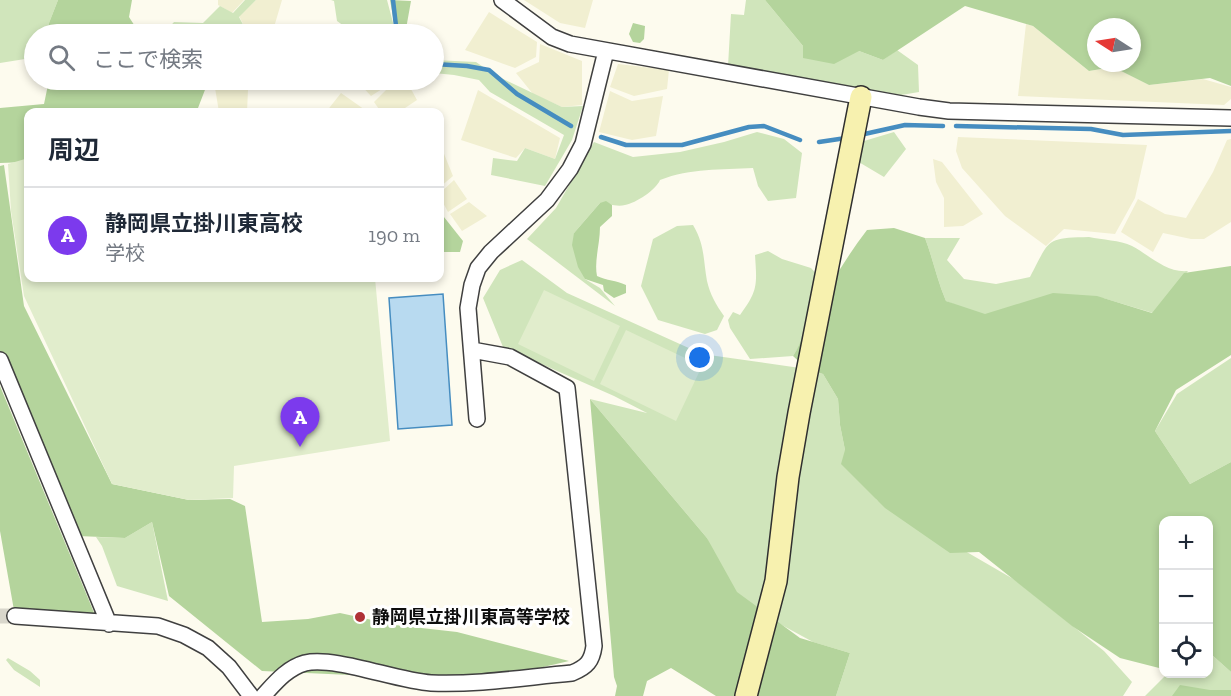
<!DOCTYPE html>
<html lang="ja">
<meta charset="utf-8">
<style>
body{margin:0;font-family:"Zilla Slab","Noto Sans JP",serif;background:#f2f2f3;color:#1f2937}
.controls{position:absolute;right:18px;bottom:18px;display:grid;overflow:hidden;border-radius:12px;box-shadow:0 3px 9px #0003}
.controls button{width:54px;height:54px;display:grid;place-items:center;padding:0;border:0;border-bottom:2px solid #e0e1e3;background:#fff;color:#1f2937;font:30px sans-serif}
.compass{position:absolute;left:1087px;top:18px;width:54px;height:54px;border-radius:50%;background:#fff;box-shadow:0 3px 9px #0003;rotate:282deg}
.you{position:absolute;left:700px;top:358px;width:21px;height:21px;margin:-15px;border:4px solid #fff;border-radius:50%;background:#1a73e8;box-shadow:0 0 0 9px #1a73e833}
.badge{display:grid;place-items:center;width:39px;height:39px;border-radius:50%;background:#7c3aed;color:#fff;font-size:20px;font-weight:700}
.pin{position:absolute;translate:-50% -50px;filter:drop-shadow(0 2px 3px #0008)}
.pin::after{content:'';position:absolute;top:32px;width:21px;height:18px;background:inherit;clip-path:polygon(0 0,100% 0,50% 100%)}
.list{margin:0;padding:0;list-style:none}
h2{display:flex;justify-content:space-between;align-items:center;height:78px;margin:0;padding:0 24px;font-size:26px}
h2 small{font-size:20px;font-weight:400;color:#747a83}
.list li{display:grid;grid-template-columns:39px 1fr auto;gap:18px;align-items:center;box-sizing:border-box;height:96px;padding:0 24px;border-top:2px solid #e0e1e3}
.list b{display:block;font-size:22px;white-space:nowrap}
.list p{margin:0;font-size:20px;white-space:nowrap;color:#747a83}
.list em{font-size:20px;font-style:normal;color:#747a83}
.icon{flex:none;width:33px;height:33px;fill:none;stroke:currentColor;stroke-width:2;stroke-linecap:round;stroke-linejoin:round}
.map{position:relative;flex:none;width:1231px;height:696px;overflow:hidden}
.search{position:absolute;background:#fff;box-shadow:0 3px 9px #0003;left:24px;top:24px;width:420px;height:66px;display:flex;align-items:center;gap:15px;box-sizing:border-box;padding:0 21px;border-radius:33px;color:#747a83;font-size:22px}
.panel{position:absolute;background:#fff;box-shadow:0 3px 9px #0003;left:24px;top:108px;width:420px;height:174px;border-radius:12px}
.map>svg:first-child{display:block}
.farmland{fill:#f1efd1}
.green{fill:#d0e5bb}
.forest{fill:#b4d49c;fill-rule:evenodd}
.pitch{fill:#e1edcc}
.water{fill:#b8daf0;stroke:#468dc0;stroke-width:1.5}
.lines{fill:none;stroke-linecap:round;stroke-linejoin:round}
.stream{stroke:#468dc0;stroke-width:4.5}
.street-tunnel{stroke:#d9d7cc;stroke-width:15;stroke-dasharray:15 8;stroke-linecap:butt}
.street-casing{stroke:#404040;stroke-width:18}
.secondary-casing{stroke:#2f2f2f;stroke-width:24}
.street{stroke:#fff;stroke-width:15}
.secondary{stroke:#f7f1af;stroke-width:21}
.poi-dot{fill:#b03236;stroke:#fff;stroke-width:2}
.labels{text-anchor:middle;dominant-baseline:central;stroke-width:6;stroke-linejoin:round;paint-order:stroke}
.poi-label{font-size:18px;font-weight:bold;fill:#0d0d0d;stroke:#fff;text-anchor:start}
</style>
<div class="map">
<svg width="1231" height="696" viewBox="0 0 1231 696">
<rect width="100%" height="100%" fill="#fdfbee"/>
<!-- farmland -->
<path class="farmland" d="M218,0H244L232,13L218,5Z
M256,0H282L272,34H248L239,16Z
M524,0H593L585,28L560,23Z
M489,12L537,42L536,57L515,68L465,50Z
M1026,24L1033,26L1089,71L1113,67L1149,85L1203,79L1231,87V99L1224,105L1018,96Z
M540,44L582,61V105L562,107L533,94L516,73L539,62Z
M618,64L669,70L667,89L634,96L610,87Z
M356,80H390L382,89L371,96Z
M396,80H406L417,100L399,112H381L374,102Z
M215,88L248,90L247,112H219Z
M478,90L560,138L555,159L525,148L516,158L461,140Z
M610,91L632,101L663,96L656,136L632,140L599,132Z
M341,93L368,112H326Z
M958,137L1147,145L1135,198L1115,234L1064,229L1046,246L1005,216L962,168L956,151Z
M1231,139V222L1204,239H1191L1163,233L1153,252L1121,232L1138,199L1165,214L1186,218L1213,172L1227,140Z
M440,144L453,176L440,187Z
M933,159L942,162L983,214L963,226L944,227V198L936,182Z
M454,180L467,199L448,212L440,197V193Z
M469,202L487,216L462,231L450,214Z"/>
<!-- green -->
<path class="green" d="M0,0H58L49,23L47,34H34V61L25,59L0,63Z
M245,0H256L239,17L248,34H142L141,33L163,34L174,22L203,23L220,6L233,13Z
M331,0H387L396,34H389L382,24L344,26L337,21L334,1Z
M746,0H765L803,46L859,51L883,60L897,50L918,65L919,92L901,95L728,66L731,14L744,15Z
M434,60L476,62L495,75L562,107L583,106L572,140L545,186L491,175L493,158L517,161L525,148L555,159L564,135L490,92L479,80L454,75L434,73Z
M204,80H274L276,83C256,88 221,93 204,80Z
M757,132L784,139L802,153L796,198L768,201L758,186L753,168C721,170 691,168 660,180C656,190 636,203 625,205C618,207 607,204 600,203L574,233L585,279L600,288L615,306L527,239L556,208L594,142L633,157L680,152L724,142Z
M894,132L906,149L884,177L857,161L855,148L864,141Z
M693,225C705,245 703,259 707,281C710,294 716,305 724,316L717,330L705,334L658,320L641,286L653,239L677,226Z
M1089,237C1102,240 1120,240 1132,246C1151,256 1166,273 1188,271L1153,313L1103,298L982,316L946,301C937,280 933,259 925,238H960L947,260L964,279L996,284L1030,277C1050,239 1045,238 1089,237Z
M768,251L782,259L811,268L822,280L802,342L793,356L750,359L730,328L728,320L733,312L740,315C758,291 757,285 755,255Z
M522,260L567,293L702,354L807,369L823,374L838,399L840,425L845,450L877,500L1015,580L1104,651L1132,682L1123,696H836L850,653L813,642L734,599L707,538L590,399L647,413L614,396L503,347L483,298L500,270Z
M1231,358V462L1190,484L1155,431L1177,394Z
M152,522L168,601L117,586L102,546L96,537L125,538Z
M1212,655L1231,672V696H1145L1167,674H1208L1209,656Z
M8,658L30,671L40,680V687L14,670L6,660Z"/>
<!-- forest -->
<path class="forest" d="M58,0H132L129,17L140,34H47L49,23Z
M390,0L411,1L406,29L396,34Z
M765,0H1231V86L1210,78L1149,85L1113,67L1089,71L1033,26L965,6L883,60L859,51L834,64L803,58V46ZM1096,27H1132V63H1096Z
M633,23L645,26L644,39L640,43L633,42L629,34Z
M49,80H205L208,82L198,108L190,112H28V162L0,163V108L44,104Z
M4,165L24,306L112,484L189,500L230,499L245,506L262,622L308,619L340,613L395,625L457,632L569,661L483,681L262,671L169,596L152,522L125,538L78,536L0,360V166Z
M606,201L612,205V216L600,227C600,244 594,261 597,276C607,281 616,280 626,285V293L614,298L604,291L603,285L585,279L578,267L572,245L574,233L600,203Z
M440,212L463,241L460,252H440Z
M894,228L925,238C933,259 937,280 946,301L985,314L1053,293L1097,296L1152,313L1184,273L1231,266V355L1176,390L1155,431L1190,484L1231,462V672L1212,655L1209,656L1208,520H1164L1163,669L1120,658L1072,626L979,552L950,553L885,508L841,464L845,450L840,425L838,399L823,374L807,369L793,356C803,341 805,328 813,314C830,285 847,256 867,230Z
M0,386L95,615L15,616L0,531Z
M590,399L707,538L737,592L800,638L850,653L836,696H716L671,668L647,681L643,696H615L617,686L614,677Z
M1180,685L1210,690H1231V696H1172Z"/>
<!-- pitch -->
<path class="pitch" d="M25,159H28V278H375L390,441L234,466L233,498L189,500L112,484L24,296L11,211L8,164Z
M544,290L620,326L594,381L518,344Z
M626,330L702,366L676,421L600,384Z"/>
<!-- water -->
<path class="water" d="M443,294L452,425L398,429L389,298Z"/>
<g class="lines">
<!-- stream -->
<path class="stream" d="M393,0L396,26L399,34
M434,64L467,66L489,70L517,94L571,126
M956,126L1091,129L1123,135L1231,131
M860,135L905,125L943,126
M601,137L626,145H682L749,127L764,126L800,140
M819,142L846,138"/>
<!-- street-tunnel -->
<path class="street-tunnel" d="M0,616H15"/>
<defs>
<path id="street" d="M502,0L552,37L570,44L919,107L949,111L1231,118
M0,360L109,624
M477,419L468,308L472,285L478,268L491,252L547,200L570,169L583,144L606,51
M15,616L158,626L184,635L208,648L229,667L251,696
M263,696C275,683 287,668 305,663C335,656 397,681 431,683C478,685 526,677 572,673C587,667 592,661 594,646L567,388L510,357L472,350"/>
<path id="secondary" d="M746,696L776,581L788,477L799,413L861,97"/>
</defs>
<!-- street casing -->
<use href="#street" class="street-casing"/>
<!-- secondary casing -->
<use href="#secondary" class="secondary-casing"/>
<!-- street -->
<use href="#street" class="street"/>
<!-- secondary -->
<use href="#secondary" class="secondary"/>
</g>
<!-- markers -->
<circle class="poi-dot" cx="360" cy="617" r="6"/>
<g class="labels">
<!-- poi labels -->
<g class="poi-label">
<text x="372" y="617">静岡県立掛川東高等学校</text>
</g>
</g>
</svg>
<div class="controls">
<button>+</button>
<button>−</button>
<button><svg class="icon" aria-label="locate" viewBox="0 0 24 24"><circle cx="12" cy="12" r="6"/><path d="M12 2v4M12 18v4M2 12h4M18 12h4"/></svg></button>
</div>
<svg class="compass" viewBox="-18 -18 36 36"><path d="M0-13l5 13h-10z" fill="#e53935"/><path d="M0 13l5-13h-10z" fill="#747a83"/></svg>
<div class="you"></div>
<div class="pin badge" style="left:300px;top:447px">A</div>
<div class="search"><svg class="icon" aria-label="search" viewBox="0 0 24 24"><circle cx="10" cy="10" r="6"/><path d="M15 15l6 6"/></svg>ここで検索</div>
<section class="panel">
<h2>周辺<small></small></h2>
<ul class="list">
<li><span class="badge">A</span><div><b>静岡県立掛川東高校</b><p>学校</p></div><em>190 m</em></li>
</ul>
</section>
</div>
